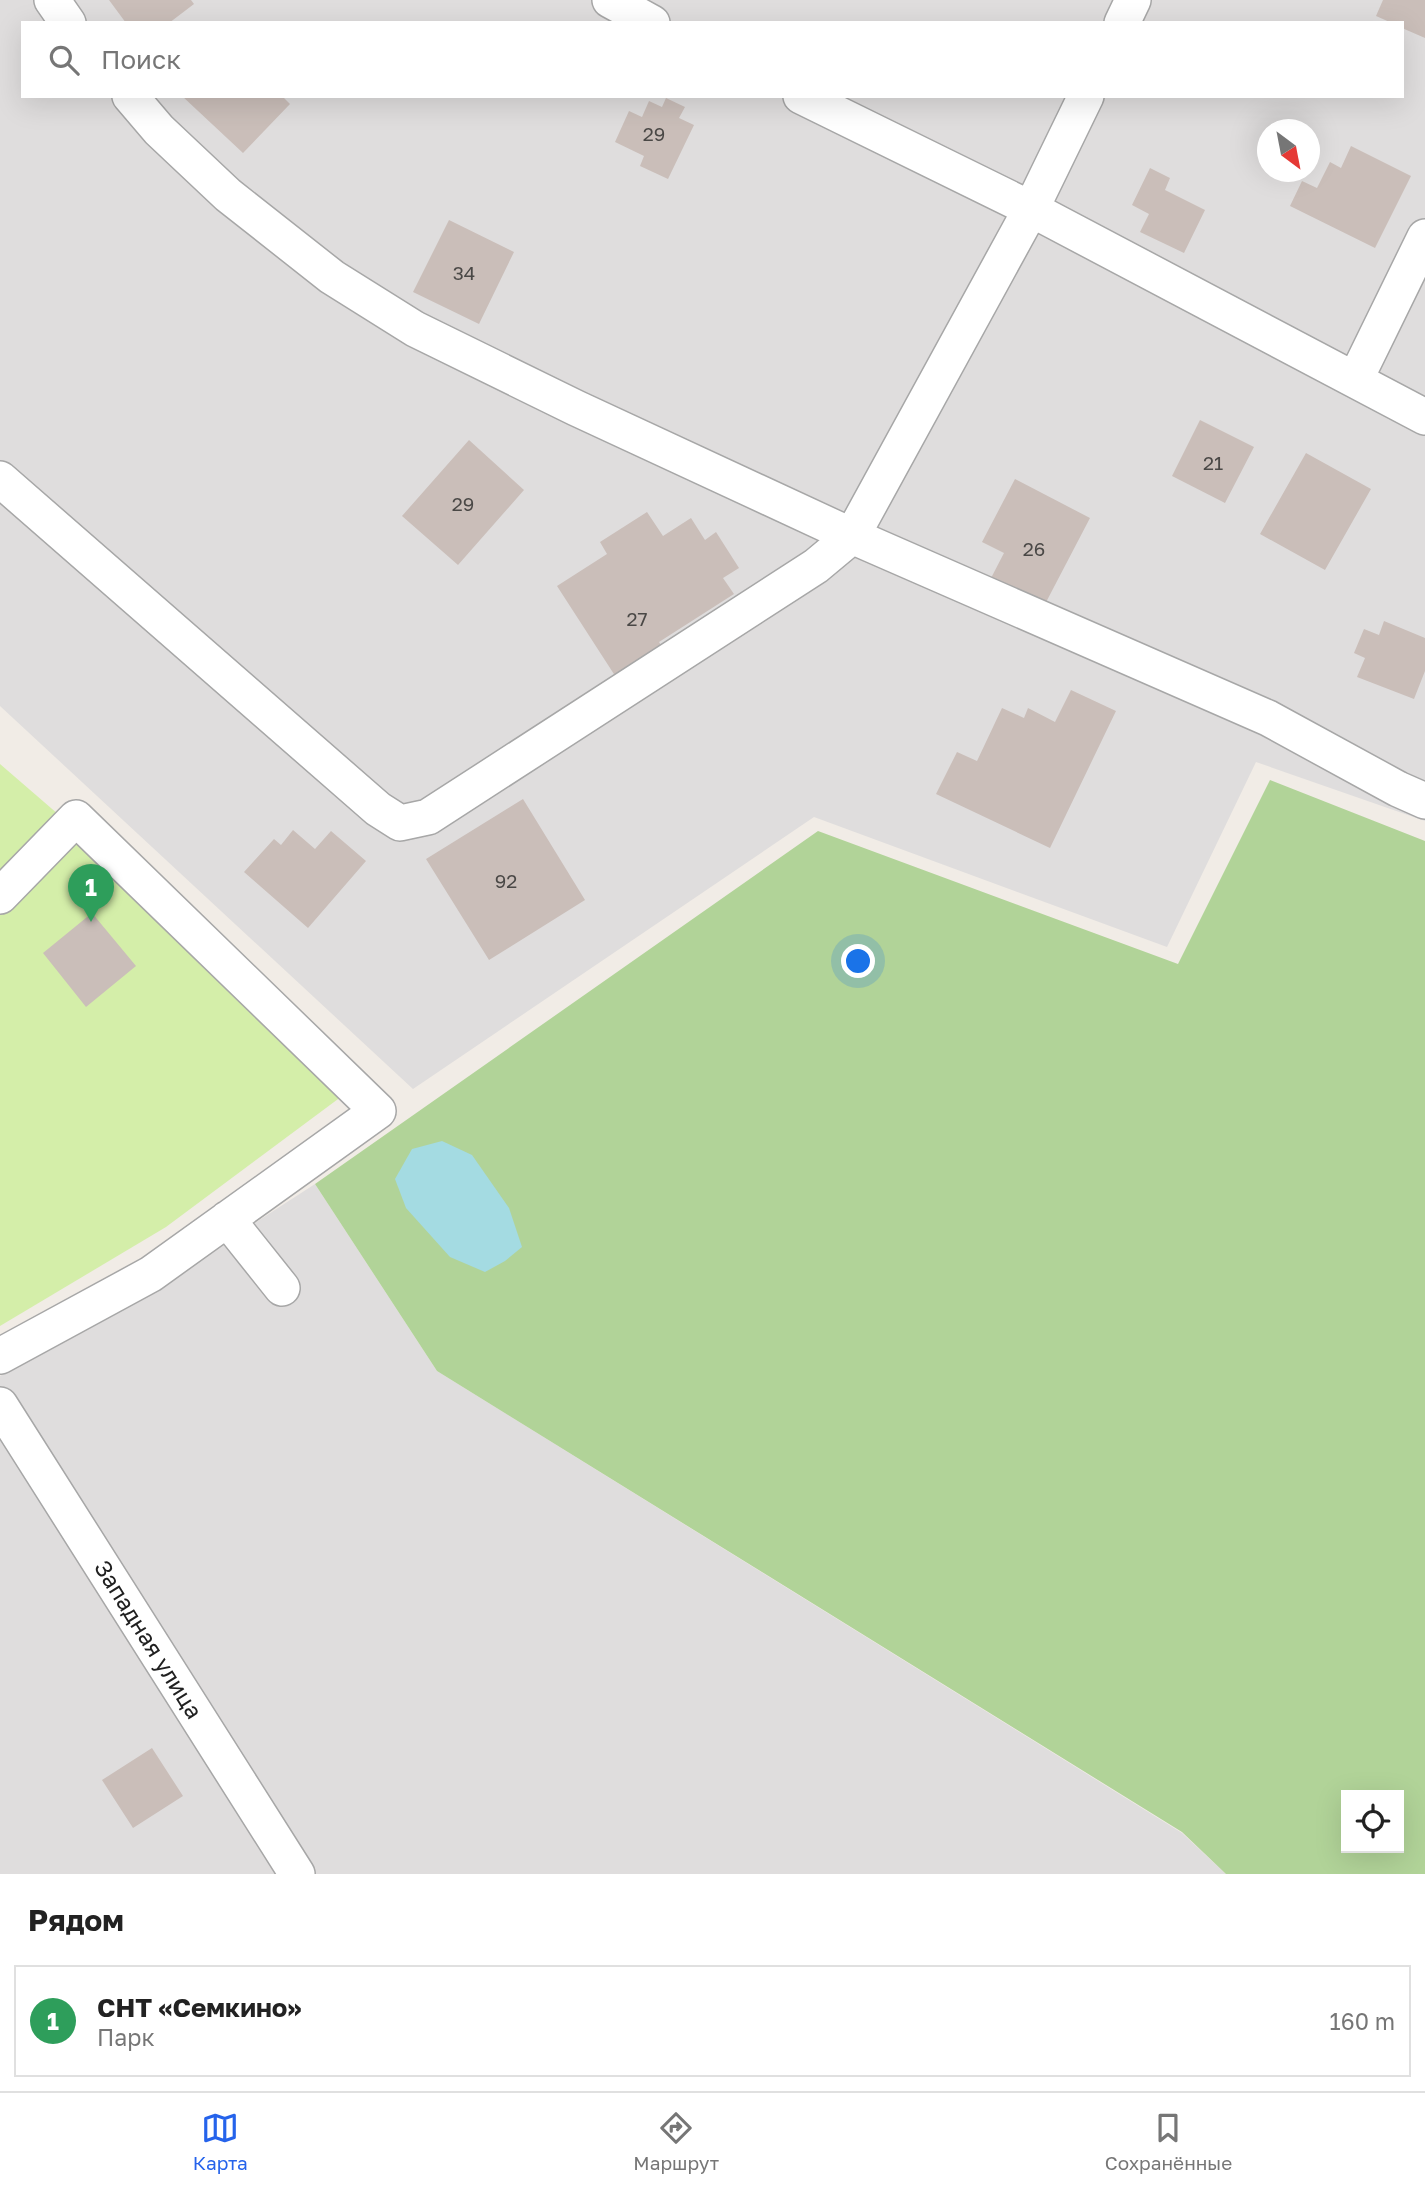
<!DOCTYPE html>
<html lang="ru">
<meta charset="utf-8">
<style>
body{margin:0;font-family:"Golos Text",sans-serif;background:#f2f2f2;color:#222}
.controls{position:absolute;right:21px;bottom:21px;display:grid;overflow:hidden;border-radius:0px;box-shadow:0 7px 28px #0002}
.controls button{width:63px;height:63px;display:grid;place-items:center;padding:0;border:0;border-bottom:2px solid #e0e0e0;background:#fff;color:#222;font:35px sans-serif}
.compass{position:absolute;left:1257px;top:119px;width:63px;height:63px;border-radius:50%;background:#fff;box-shadow:0 7px 28px #0002;rotate:148deg}
.you{position:absolute;left:859px;top:962px;width:24px;height:24px;margin:-18px;border:5px solid #fff;border-radius:50%;background:#1a73e8;box-shadow:0 0 0 10px #1a73e833}
.badge{display:grid;place-items:center;width:46px;height:46px;border-radius:50%;background:#2563eb;color:#fff;font-size:23px;font-weight:700}
.pin{position:absolute;translate:-50% -58px;filter:drop-shadow(0 2px 4px #0008)}
.pin::after{content:'';position:absolute;top:37px;width:24px;height:21px;background:inherit;clip-path:polygon(0 0,100% 0,50% 100%)}
.list{margin:0;padding:0;list-style:none}
h2{display:flex;justify-content:space-between;align-items:center;height:91px;margin:0;padding:0 28px;font-size:30px}
h2 small{font-size:23px;font-weight:400;color:#767676}
.list li{display:grid;grid-template-columns:46px 1fr auto;gap:21px;align-items:center;box-sizing:border-box;height:112px;margin:0 14px 14px;padding:0 14px;border:2px solid #e0e0e0;border-radius:0px}
.list b{display:block;font-size:26px;white-space:nowrap}
.list p{margin:0;font-size:23px;white-space:nowrap;color:#767676}
.list em{font-size:23px;font-style:normal;color:#767676}
.icon{flex:none;width:38px;height:38px;fill:none;stroke:currentColor;stroke-width:2;stroke-linecap:round;stroke-linejoin:round}
.map{position:relative;flex:none;width:1425px;height:1874px;overflow:hidden}
.search{position:absolute;background:#fff;box-shadow:0 7px 28px #0002;left:21px;right:21px;top:21px;height:77px;display:flex;align-items:center;gap:18px;box-sizing:border-box;padding:0 24px;border-radius:0px;color:#767676;font-size:26px}
.sheet{height:217px;background:#fff}
nav{display:flex;justify-content:space-around;align-items:center;box-sizing:border-box;height:98px;border-top:2px solid #e0e0e0;background:#fff;font-size:19px;color:#767676}
nav a{display:grid;justify-items:center;gap:4px}
nav .on{color:#2563eb}
.map>svg:first-child{display:block}
.residential{fill:#dfdddd;fill-rule:evenodd}
.grass{fill:#d4eea9}
.forest{fill:#b1d398;fill-rule:evenodd}
.water{fill:#a4dbe2}
.building{fill:#cabeb9}
.lines{fill:none;stroke-linecap:round;stroke-linejoin:round}
.minor-casing{stroke:#a7a7a7;stroke-width:38}
.minor{stroke:#fff;stroke-width:35}
.labels{text-anchor:middle;dominant-baseline:central;stroke-width:5;stroke-linejoin:round;paint-order:stroke}
.number-label{font-size:19px;fill:#4a4846}
.street-label{font-size:23px;fill:#202020;stroke:#fff}
</style>
<div class="map">
<svg width="1425" height="1874" viewBox="0 0 1425 1874">
<rect width="100%" height="100%" fill="#f1ece6"/>
<!-- residential -->
<path class="residential" d="M0,0H1425V821L1256,762L1167,947L814,817L413,1089L0,706ZM23,23H1402V96H23ZM1268,130H1310V172H1268Z
M315,1184L437,1371L1182,1833L1226,1874H0V1376L128,1305Z"/>
<!-- grass -->
<path class="grass" d="M0,764L365,1079L166,1227L0,1326Z"/>
<!-- forest -->
<path class="forest" d="M1270,780L1425,841V1874H1226L1182,1832L437,1371L315,1184L818,831L1178,964ZM1346,1795H1399V1848H1346Z"/>
<!-- water -->
<path class="water" d="M442,1141L472,1155L509,1208L522,1247L505,1261L485,1272L450,1257L406,1208L395,1179L412,1149Z"/>
<!-- building -->
<path class="building" d="M109,0H191L194,4L169,23H126Z
M1383,0H1425V38L1402,28V23H1392L1376,16Z
M182,96H282L290,104L243,153Z
M666,98L685,107L679,118L694,125L668,179L640,166L644,156L615,142L629,111L642,117L649,101L662,107Z
M1351,146L1411,176L1375,248L1290,206L1302,181L1317,188L1330,162L1341,168Z
M1150,168L1170,178L1165,190L1205,210L1184,253L1140,232L1149,214L1132,205Z
M449,220L514,252L479,324L413,292Z
M1200,420L1254,447L1225,503L1172,476Z
M469,440L524,490L458,565L402,516Z
M1306,453L1371,489L1325,570L1260,534Z
M1015,479L1090,518L1043,608L990,580L1004,553L982,542Z
M647,512L663,536L691,518L705,540L716,532L739,568L723,578L734,594L659,642L667,655L621,685L557,586L607,554L600,542Z
M1384,621L1425,638V671L1414,699L1357,677L1365,658L1354,653L1364,629L1379,635Z
M1071,690L1116,711L1050,848L936,794L957,752L977,761L1002,708L1024,718L1028,708L1055,722Z
M523,799L585,900L489,960L426,859Z
M293,830L315,849L331,831L366,861L308,928L244,872L274,839L281,845Z
M92,913L136,966L86,1007L43,953Z
M152,1748L183,1796L133,1828L102,1780Z"/>
<g class="lines">
<defs>
<path id="minor" d="M52,0L68,23
M610,0L652,23
M1122,23L1133,0
M130,96L159,130L228,195L332,277L415,329L576,408L852,536L1268,718L1398,789L1425,801
M801,96L1031,209L1425,417
M1355,380L1425,237
M0,479L378,809L400,823L428,817L816,566L852,536L1031,209L1086,96
M0,896L76,818L378,1111L151,1274L0,1356
M227,1219L282,1288
M0,1405L297,1874"/>
</defs>
<!-- minor casing -->
<use href="#minor" class="minor-casing"/>
<!-- minor -->
<use href="#minor" class="minor"/>
</g>
<g class="labels">
<!-- number labels -->
<g class="number-label">
<text x="654" y="133">29</text>
<text x="464" y="272">34</text>
<text x="1213" y="462">21</text>
<text x="463" y="503">29</text>
<text x="1034" y="548">26</text>
<text x="637" y="618">27</text>
<text x="506" y="880">92</text>
</g>
<!-- street labels -->
<g class="street-label">
<text transform="translate(149 1639) rotate(58)">Западная улица</text>
</g>
</g>
</svg>
<div class="controls">
<button><svg class="icon" aria-label="locate" viewBox="0 0 24 24"><circle cx="12" cy="12" r="6"/><path d="M12 2v4M12 18v4M2 12h4M18 12h4"/></svg></button>
</div>
<svg class="compass" viewBox="-18 -18 36 36"><path d="M0-13l5 13h-10z" fill="#e53935"/><path d="M0 13l5-13h-10z" fill="#767676"/></svg>
<div class="you"></div>
<div class="pin badge" style="left:91px;top:922px;background:#2e9e5b">1</div>
<div class="search"><svg class="icon" aria-label="search" viewBox="0 0 24 24"><circle cx="10" cy="10" r="6"/><path d="M15 15l6 6"/></svg>Поиск</div>
</div>
<section class="sheet">
<h2>Рядом<small></small></h2>
<ul class="list">
<li><span class="badge" style="background:#2e9e5b">1</span><div><b>СНТ «Семкино»</b><p>Парк</p></div><em>160 m</em></li>
</ul>
</section>
<nav>
<a class="on"><svg class="icon" aria-label="map" viewBox="0 0 24 24"><path d="M3 6l6-2 6 2 6-2v14l-6 2-6-2-6 2zM9 4v14M15 6v14"/></svg>Карта</a>
<a><svg class="icon" aria-label="directions" viewBox="0 0 24 24"><path d="M12 3l9 9-9 9-9-9zM9 14v-3h6M13 9l2 2-2 2"/></svg>Маршрут</a>
<a><svg class="icon" aria-label="saved" viewBox="0 0 24 24"><path d="M7 4h10v16l-5-4-5 4z"/></svg>Сохранённые</a>
</nav>
